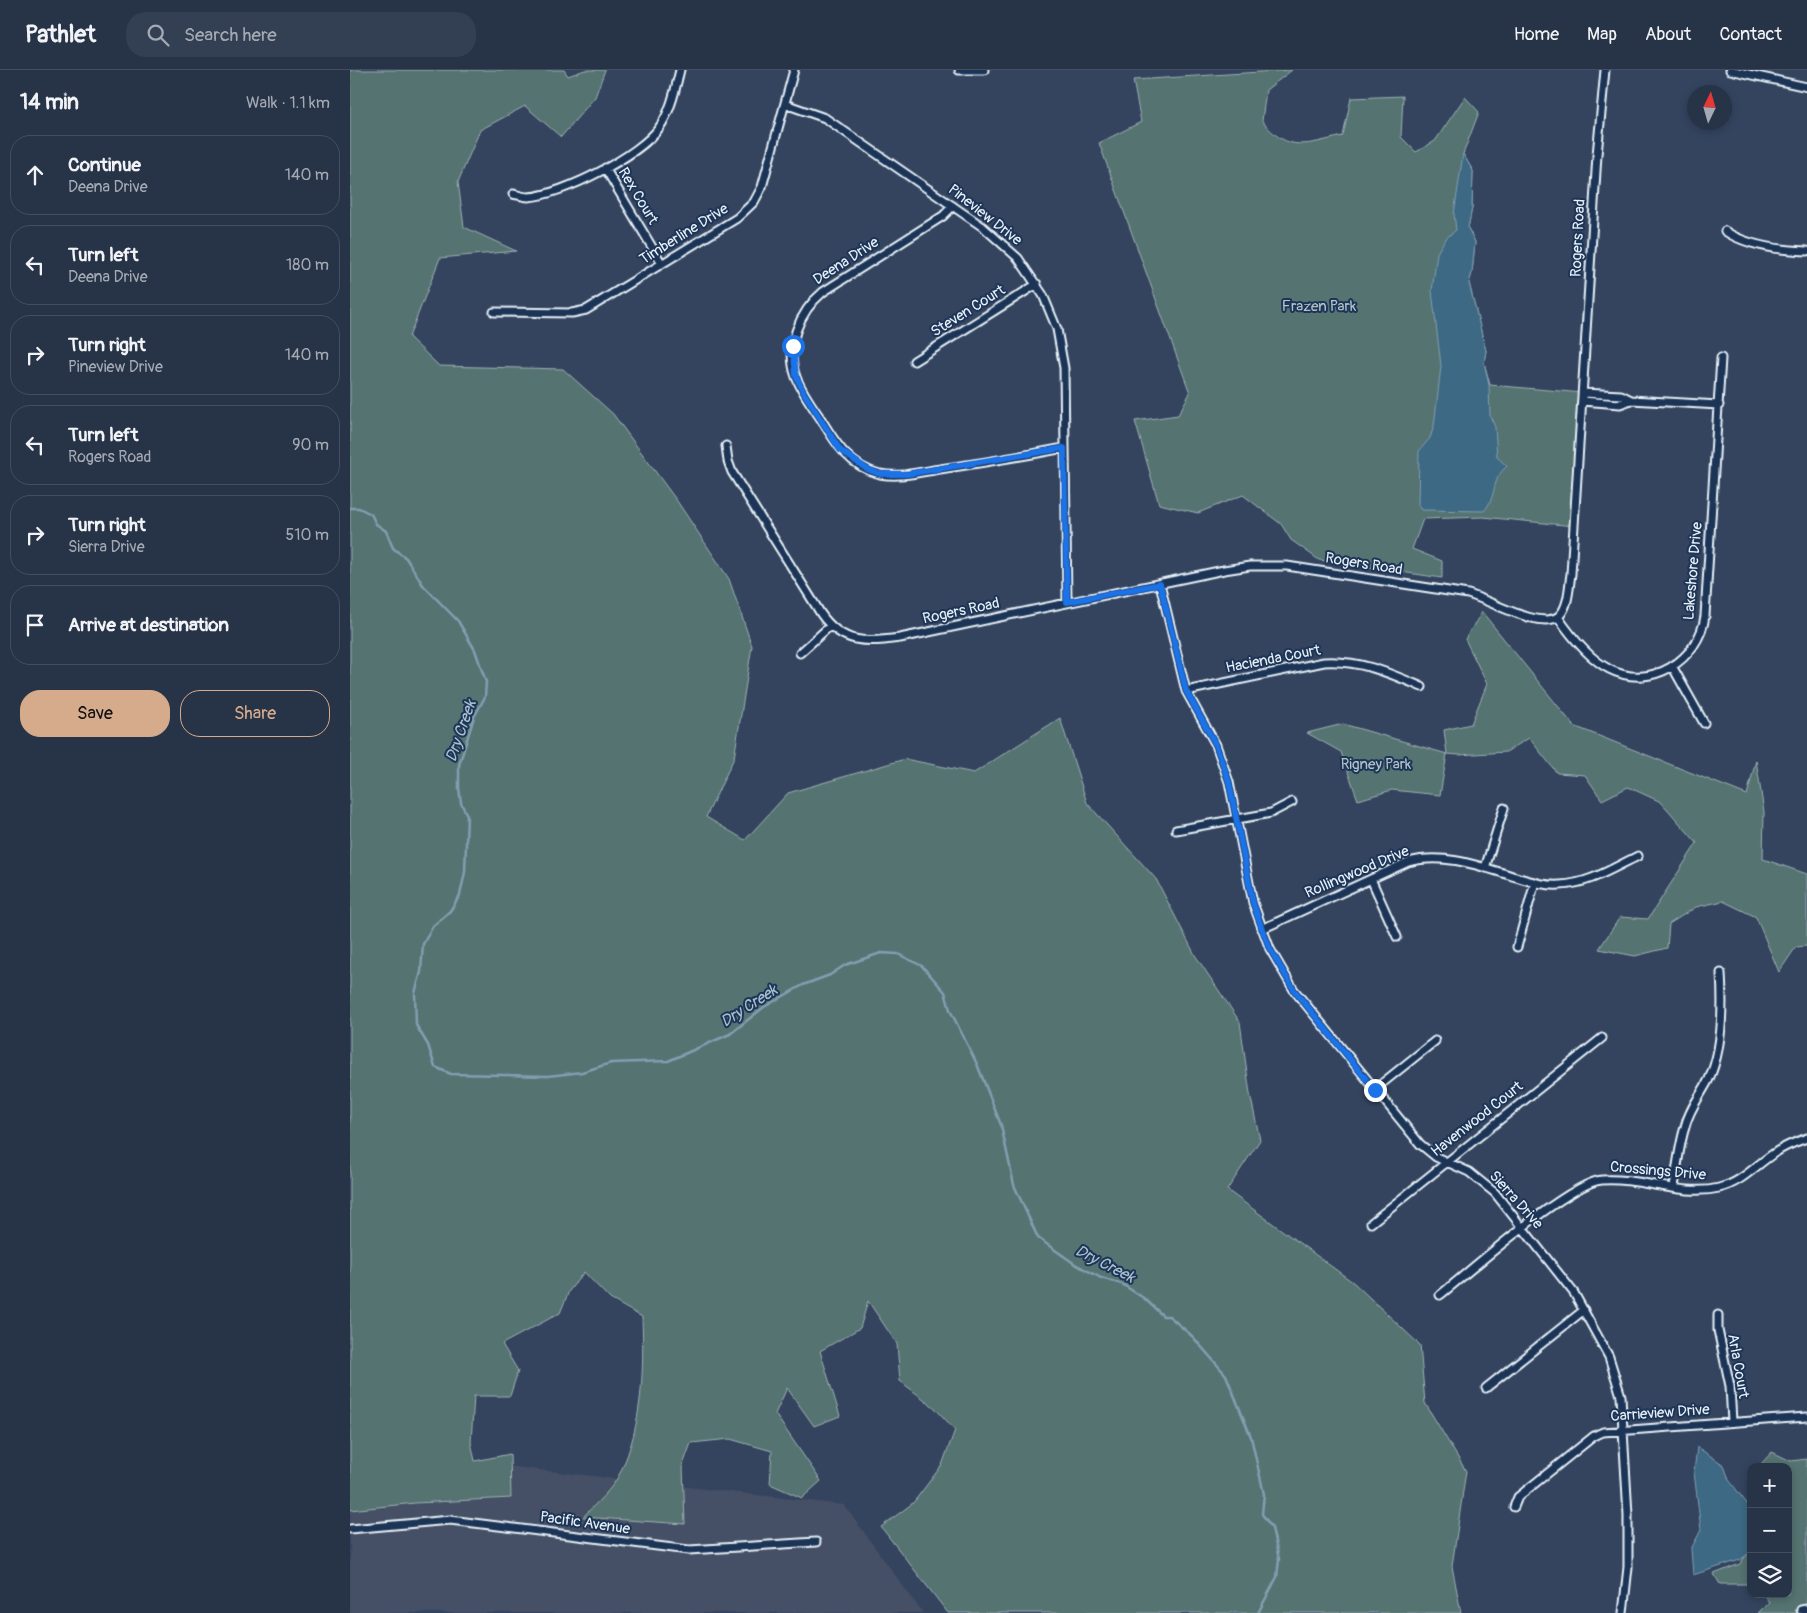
<!DOCTYPE html>
<meta charset="utf-8">
<style>
body{margin:0;font-family:Pangolin,sans-serif;background:#333f52;color:#f1f3f6}
.controls{position:absolute;right:15px;bottom:15px;display:grid;overflow:hidden;border-radius:10px;box-shadow:0 2px 8px #0003}
.controls button{width:45px;height:45px;display:grid;place-items:center;padding:0;border:0;border-bottom:1px solid #434e60;background:#273347;color:#f1f3f6;font:25px sans-serif}
.compass{position:absolute;left:1337px;top:15px;width:45px;height:45px;border-radius:50%;background:#273347;box-shadow:0 2px 8px #0003;rotate:5deg}
.stop{position:absolute;width:15px;height:15px;margin:-11px;border:4px solid #1a73e8;border-radius:50%;background:#fff}
.stop.end{background:#1a73e8;border-color:#fff;box-shadow:0 1px 5px #0008}
.list{margin:0;padding:0;list-style:none}
h2{display:flex;justify-content:space-between;align-items:center;height:65px;margin:0;padding:0 20px;font-size:21px}
h2 small{font-size:16px;font-weight:400;color:#a4aab4}
.list li{display:grid;grid-template-columns:32px 1fr auto;gap:15px;align-items:center;box-sizing:border-box;height:80px;margin:0 10px 10px;padding:0 10px;border:1px solid #434e60;border-radius:20px}
.list b{display:block;font-size:19px;white-space:nowrap}
.list p{margin:0;font-size:16px;white-space:nowrap;color:#a4aab4}
.list em{font-size:16px;font-style:normal;color:#a4aab4}
.actions{display:flex;gap:10px;padding:15px 20px}
.actions a{flex:1;padding:11px 0;border:1px solid #d6ab8b;border-radius:20px;text-align:center;font-size:18px;color:#d6ab8b}
.actions .main{background:#d6ab8b;color:#111}
.icon{flex:none;width:28px;height:28px;fill:none;stroke:currentColor;stroke-width:2;stroke-linecap:round;stroke-linejoin:round}
.map{position:relative;flex:none;width:1457px;height:1543px;overflow:hidden}
header{display:flex;align-items:center;gap:30px;box-sizing:border-box;height:70px;padding:0 25px;background:#273347;border-bottom:1px solid #434e60}
header strong{font-size:24px}
nav{display:flex;gap:28px;margin-inline-start:auto;font-size:18px}
.search{width:350px;height:45px;background:#333f52;display:flex;align-items:center;gap:12px;box-sizing:border-box;padding:0 18px;border-radius:20px;color:#a4aab4;font-size:19px}
main{display:flex}
aside{flex:1;background:#273347}
.map>svg:first-child{display:block}
.built{fill:#444f65}
.green{fill:#557371;stroke:#9eb2b4}
.water{fill:#3e6984;stroke:#829fb2}
.lines{fill:none;stroke-linecap:round;stroke-linejoin:round}
.stream{stroke:#829fb2;stroke-width:2.5}
.street-casing{stroke:#e8f1f8;stroke-width:11}
.street{stroke:#1d3557;stroke-width:7}
.route{stroke:#1a73e8;stroke-width:6}
.labels{text-anchor:middle;dominant-baseline:central;stroke-width:4;stroke-linejoin:round;paint-order:stroke}
.street-label{font-size:15px;fill:#e8f1f8;stroke:#1d3557}
.park-label{font-size:15px;fill:#b5c5c9;stroke:#1d3557}
.water-label{font-size:16px;font-style:italic;fill:#acc1cf;stroke:#1d3557}
</style>
<header>
<strong>Pathlet</strong>
<div class="search"><svg class="icon" aria-label="search" viewBox="0 0 24 24"><circle cx="10" cy="10" r="6"/><path d="M15 15l6 6"/></svg>Search here</div>
<nav><a>Home</a><a>Map</a><a>About</a><a>Contact</a></nav>
</header>
<main>
<aside>
<h2>14 min<small>Walk · 1.1 km</small></h2>
<ul class="list">
<li><svg class="icon" aria-label="ahead" viewBox="0 0 24 24"><path d="M12 20V5M6 11l6-6 6 6"/></svg><div><b>Continue</b><p>Deena Drive</p></div><em>140 m</em></li>
<li><svg class="icon" aria-label="left" viewBox="0 0 24 24"><path d="M17 20v-9H6M10 6l-5 5 5 5"/></svg><div><b>Turn left</b><p>Deena Drive</p></div><em>180 m</em></li>
<li><svg class="icon" aria-label="right" viewBox="0 0 24 24"><path d="M7 20v-9h11M14 6l5 5-5 5"/></svg><div><b>Turn right</b><p>Pineview Drive</p></div><em>140 m</em></li>
<li><svg class="icon" aria-label="left" viewBox="0 0 24 24"><path d="M17 20v-9H6M10 6l-5 5 5 5"/></svg><div><b>Turn left</b><p>Rogers Road</p></div><em>90 m</em></li>
<li><svg class="icon" aria-label="right" viewBox="0 0 24 24"><path d="M7 20v-9h11M14 6l5 5-5 5"/></svg><div><b>Turn right</b><p>Sierra Drive</p></div><em>510 m</em></li>
<li><svg class="icon" aria-label="arrive" viewBox="0 0 24 24"><path d="M6 21V4h12l-3 4 3 4H6"/></svg><div><b>Arrive at destination</b></div></li>
</ul>
<div class="actions"><a class="main">Save</a><a>Share</a></div>
</aside>
<div class="map">
<svg width="1457" height="1543" viewBox="0 0 1457 1543">
<rect width="100%" height="100%" fill="#34445f"/>
<filter id="ink" filterUnits="userSpaceOnUse"><feTurbulence type="fractalNoise" baseFrequency=".02" numOctaves="2"/><feDisplacementMap in="SourceGraphic" scale="10" xChannelSelector="R" yChannelSelector="G"/><feConvolveMatrix kernelMatrix="1 2 1 2 8 2 1 2 1" color-interpolation-filters="sRGB"/></filter>
<g filter="url(#ink)">
<!-- built -->
<path class="built" d="M0,1360L17,1380L494,1435L573,1543H0Z"/>
<!-- green -->
<path class="green" d="M0,0H214L218,6L235,0H255L245,27L211,67L175,36L130,60L108,112L114,157L166,181L90,188L59,267L89,296L213,299L263,344L327,431L379,509L402,576L384,688L356,747L395,770L438,723L555,689L624,703L710,648L737,733L806,809L845,885L890,952L900,1024L910,1070L877,1120L1004,1213L1070,1275L1075,1333L1116,1401L1102,1496L1111,1543H598L531,1457L563,1433L592,1395L605,1360L584,1337L550,1311L547,1274L518,1231L510,1258L470,1281L490,1346L464,1356L437,1318L425,1344L471,1411L452,1428L420,1414L422,1381L380,1369L341,1373L333,1395L335,1454L233,1447C245,1434 263,1419 270,1403C293,1355 294,1298 292,1247L260,1229L234,1202L219,1221L210,1243L152,1274L168,1301L160,1326H124L121,1372L125,1391L160,1384L161,1428L65,1433L0,1440Z
M942,0L916,20L912,51C939,84 956,74 993,66L1001,28L1053,26L1051,67L1066,82L1085,71L1115,27L1129,42L1113,84L1123,101L1122,138L1118,158L1125,172L1122,203L1119,213L1136,281L1134,292L1140,315L1233,323L1224,456L1133,447L1073,449L1062,479L1092,491V508L969,490L941,470L931,454L893,425L848,443L809,434L785,351L828,345L840,323L749,73L791,52L783,10Z
M1132,542L1224,656L1397,725L1406,690L1414,742L1413,789L1457,804V876L1446,877L1429,902L1406,847L1373,831L1346,837L1319,854L1317,878L1285,886L1249,879L1270,847L1298,849L1347,773L1311,732L1278,717L1252,730L1235,705L1207,703L1179,668L1156,682L1109,685L1097,684L1090,725L1042,720L1008,730L991,682L957,663L993,654L1097,684L1094,660L1121,654L1137,614L1115,569Z
M1422,1382L1441,1391L1457,1389V1543H1408L1419,1532L1413,1524H1438V1397L1410,1395Z
M1401,1478V1514H1370L1364,1504L1390,1494Z"/>
<!-- water -->
<path class="water" d="M1113,84L1123,101L1122,138L1118,158L1125,172L1122,203L1119,213L1136,281L1134,292L1139,315L1140,346L1145,357L1147,387L1157,396C1140,411 1148,425 1134,441L1071,440L1068,435L1069,381L1080,368L1084,356L1091,296L1082,221L1087,183L1095,169L1106,160L1104,144Z
M1347,1377L1374,1395L1379,1410L1401,1439V1482L1390,1490L1343,1505L1341,1479L1351,1460L1344,1402Z"/>
<g class="lines">
<!-- stream -->
<path class="stream" d="M0,438H9L21,444L26,454L36,461L43,478L56,488L73,515L108,551L125,580L136,612L135,627L124,647L109,695V718L111,733L117,745L115,802L110,825L100,841L83,856L73,874L71,902L65,923L66,955L78,975L85,997L101,1004L198,1006L232,1002L261,993L318,991L380,964L414,937L453,915L480,905L495,895L531,883L548,884L572,896L595,922L600,940L627,994L651,1055L664,1115L688,1168L725,1194L751,1208L772,1214L795,1229L813,1246H819L842,1266L876,1305L901,1367L914,1424L912,1444L922,1458L929,1489L927,1507L908,1543"/>
<defs>
<path id="street" d="M609,0H634
M1380,0L1457,17
M435,34L475,48L633,157L668,188L693,225L707,259L714,298L717,532
M255,98L312,194
M163,124C168,125 174,127 178,127C213,125 290,85 309,58C321,41 325,20 330,0
M603,136L593,146L473,222C449,242 435,276 446,307C452,322 462,336 471,349C486,374 500,397 530,404C550,408 571,402 590,399C632,393 673,386 714,378
M1375,161C1397,176 1431,180 1457,181
M144,242L222,243L236,240L387,148L404,132L412,117L444,0
M564,291L687,214
M1233,323L1271,325L1281,330L1369,335
M1232,331L1270,334L1281,330
M376,376L378,391L382,402L471,544C492,574 516,573 550,568L874,500L900,496H937L1118,524C1140,530 1193,562 1210,545C1219,535 1219,516 1221,504L1247,85L1255,0
M810,514L836,621L866,675L879,712L903,833L920,879L944,920L1070,1074L1086,1087L1119,1102L1145,1123L1224,1223L1259,1287L1271,1326L1278,1445V1497L1273,1543
M1208,547C1221,566 1238,588 1259,599C1301,621 1349,590 1355,546L1371,288
M450,583L480,556
M1322,596L1354,653
M836,621L974,592C1010,590 1039,603 1072,617
M826,760L921,743L942,732
M1135,798L1154,738
M1021,809L1047,867
M912,859L1058,792C1096,782 1132,797 1169,808C1183,812 1196,816 1210,815C1239,814 1263,798 1288,786
M1167,877L1185,812
M1025,1019L1085,971
M1324,1117C1327,1097 1329,1076 1335,1057C1339,1039 1351,1025 1359,1009C1373,979 1373,935 1371,903
M1021,1153L1252,968
M1090,1225C1120,1201 1220,1112 1252,1110C1290,1107 1333,1127 1369,1118C1391,1113 1405,1096 1423,1084C1434,1076 1445,1072 1457,1068
M1368,1245V1260L1380,1316L1382,1352
M1136,1318L1234,1240
M1164,1437L1168,1427L1244,1366L1253,1362L1457,1347
M0,1459L100,1450L339,1480L466,1472
M1451,1540L1457,1539"/>
</defs>
<!-- street casing -->
<use href="#street" class="street-casing"/>
<!-- street -->
<use href="#street" class="street"/>
</g>
</g>
<g class="lines" filter="url(#ink)">
<!-- route -->
<path class="route" d="M443,276L446,306L454,323L490,380L517,399L530,404H557L714,378L717,532L810,514L836,621L866,675L879,712L903,833L912,859L920,879L944,920L1025,1020"/>
</g>
<g class="labels">
<!-- street labels -->
<g class="street-label">
<text transform="translate(288 126) rotate(59)">Rex Court</text>
<text transform="translate(635 145) rotate(38)">Pineview Drive</text>
<text transform="translate(334 164) rotate(-32)">Timberline Drive</text>
<text transform="translate(1228 168) rotate(-87)">Rogers Road</text>
<text transform="translate(496 191) rotate(-33)">Deena Drive</text>
<text transform="translate(618 241) rotate(-32)">Steven Court</text>
<text transform="translate(1014 494) rotate(9)">Rogers Road</text>
<text transform="translate(1343 501) rotate(-85)">Lakeshore Drive</text>
<text transform="translate(611 541) rotate(-12)">Rogers Road</text>
<text transform="translate(923 589) rotate(-11)">Hacienda Court</text>
<text transform="translate(1007 802) rotate(-23)">Rollingwood Drive</text>
<text transform="translate(1127 1049) rotate(-38)">Havenwood Court</text>
<text transform="translate(1308 1101) rotate(5)">Crossings Drive</text>
<text transform="translate(1166 1130) rotate(48)">Sierra Drive</text>
<text transform="translate(1388 1296) rotate(80)">Arla Court</text>
<text transform="translate(1310 1343) rotate(-4)">Carrieview Drive</text>
<text transform="translate(235 1453) rotate(8)">Pacific Avenue</text>
</g>
<!-- park labels -->
<g class="park-label">
<text x="969" y="236">Frazen Park</text>
<text x="1026" y="694">Rigney Park</text>
</g>
<!-- water labels -->
<g class="water-label">
<text transform="translate(111 661) rotate(-71)">Dry Creek</text>
<text transform="translate(399 936) rotate(-33)">Dry Creek</text>
<text transform="translate(755 1194) rotate(27)">Dry Creek</text>
</g>
</g>
</svg>
<div class="controls">
<button>+</button>
<button>−</button>
<button><svg class="icon" aria-label="layers" viewBox="0 0 24 24"><path d="M12 4l9 5-9 5-9-5zM3 14l9 5 9-5"/></svg></button>
</div>
<svg class="compass" viewBox="-18 -18 36 36"><path d="M0-13l5 13h-10z" fill="#e53935"/><path d="M0 13l5-13h-10z" fill="#a4aab4"/></svg>
<div class="stop" style="left:443px;top:276px"></div>
<div class="stop end" style="left:1025px;top:1020px"></div>
</div>
</main>
